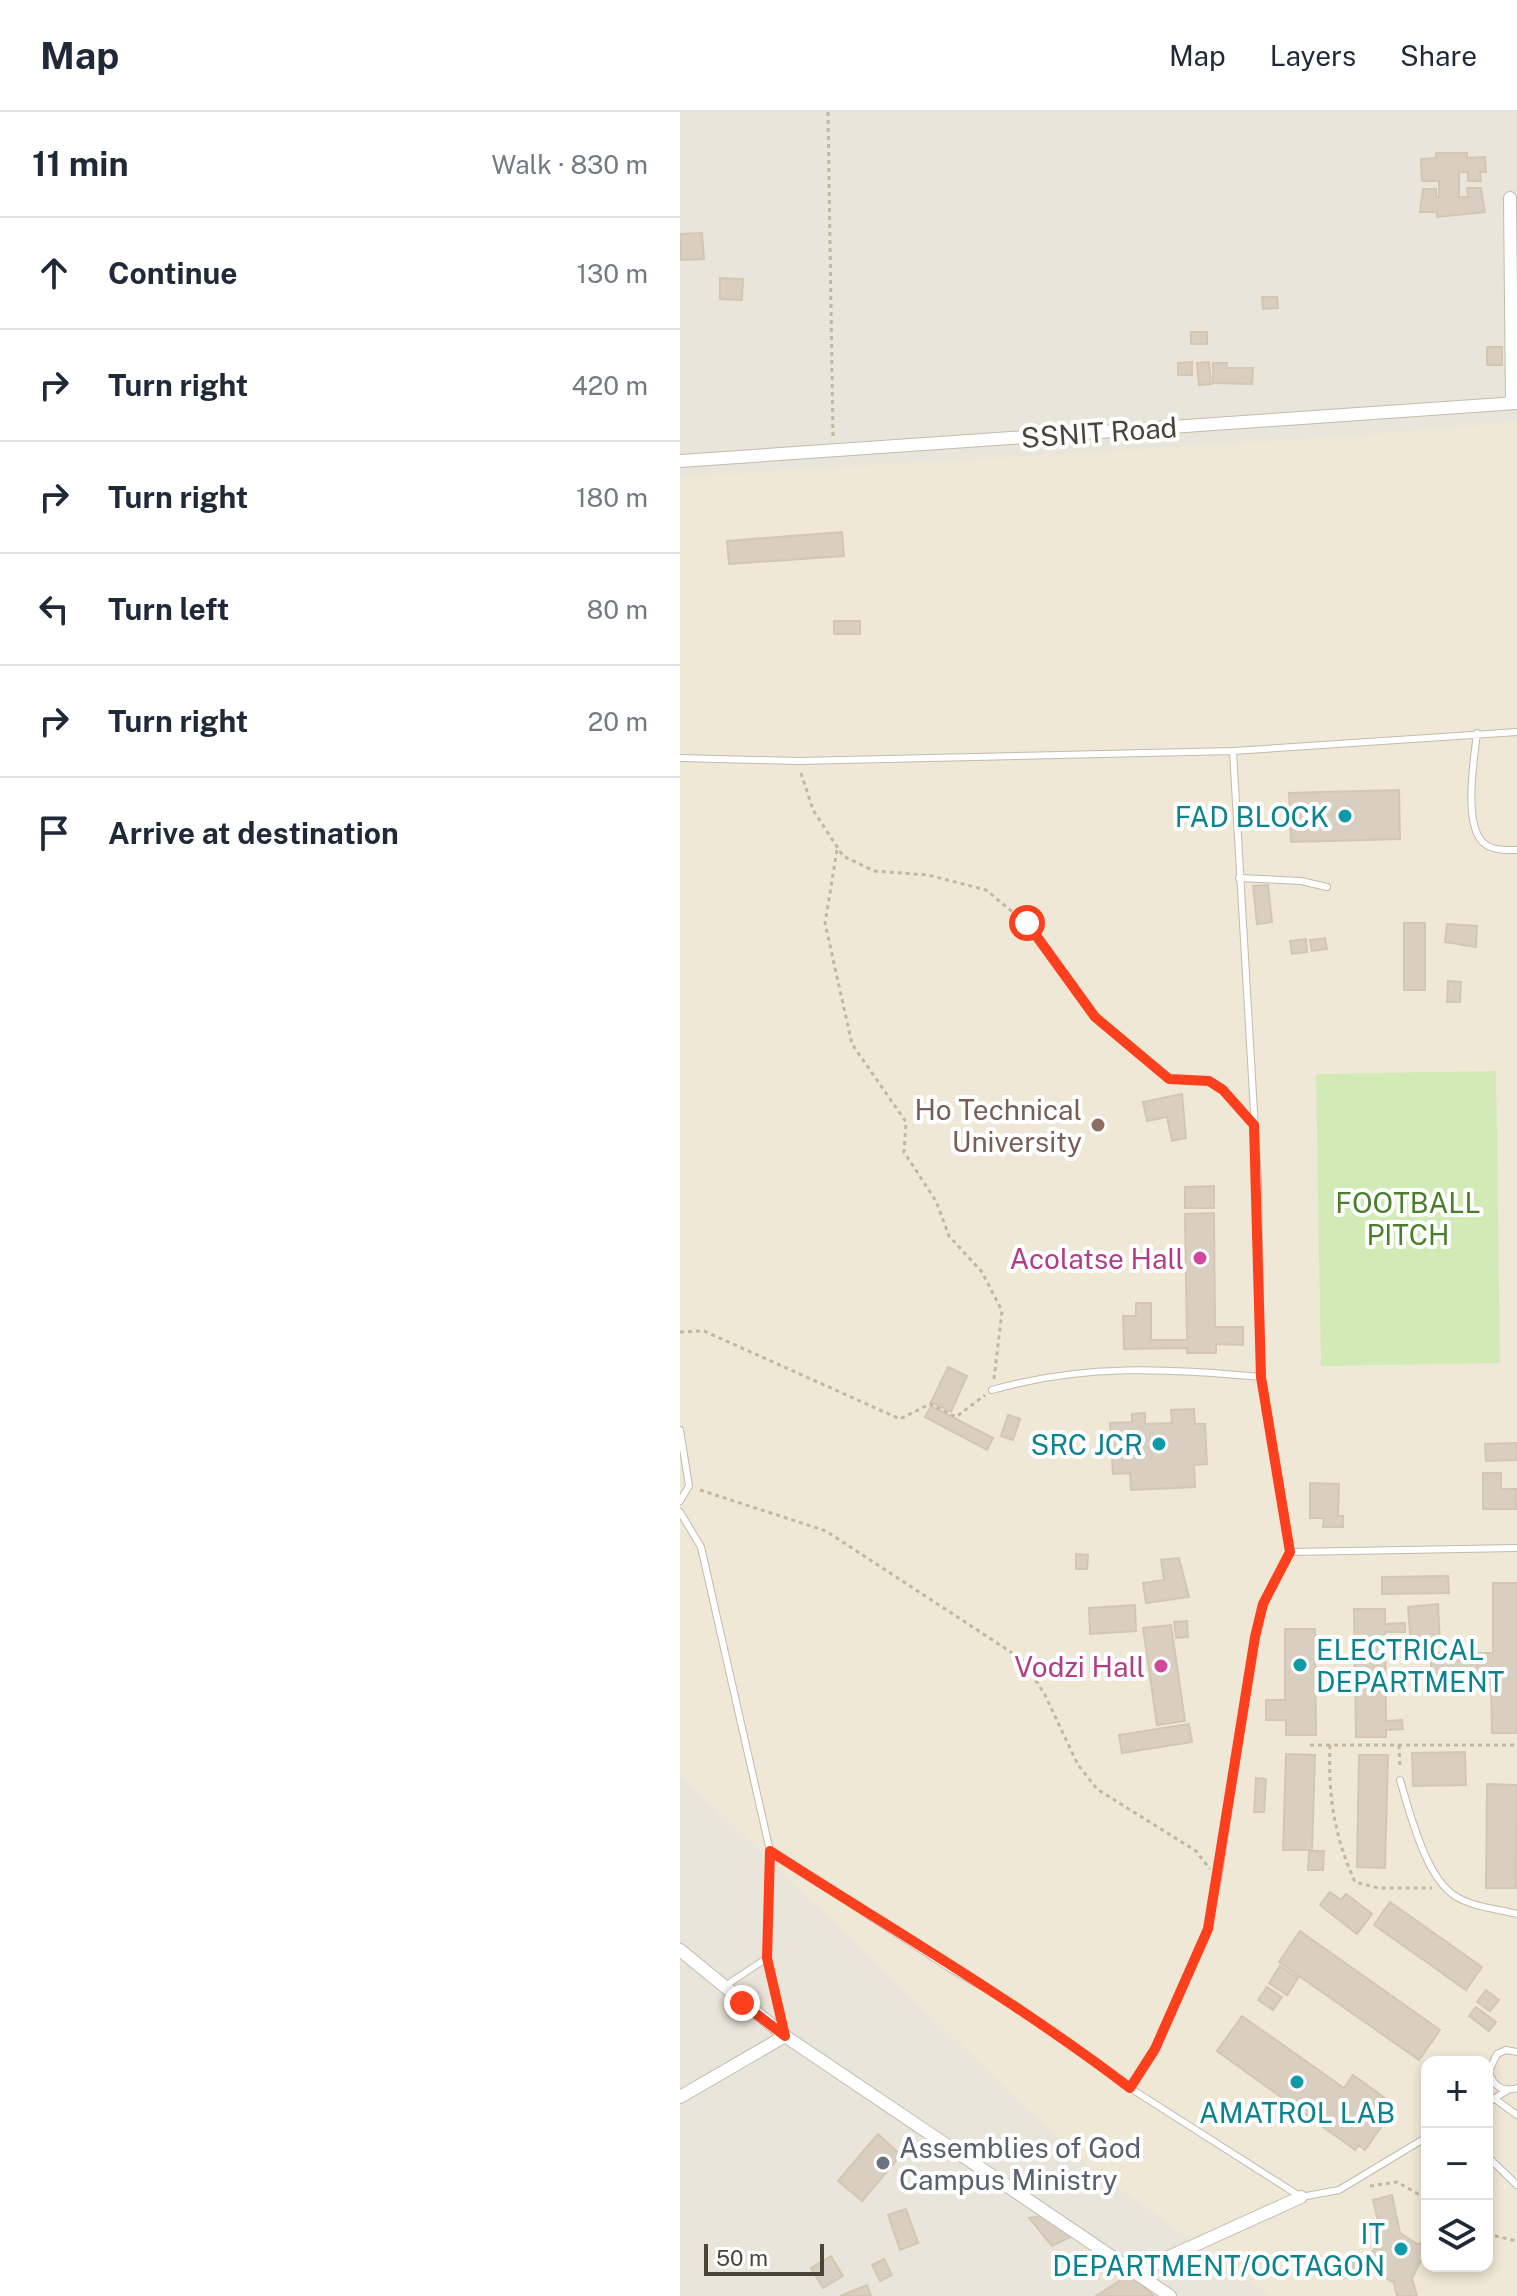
<!DOCTYPE html>
<meta charset="utf-8">
<style>
body{margin:0;font-family:"Public Sans",sans-serif;background:#f2f2f3;color:#1f2937}
.controls{position:absolute;right:24px;bottom:24px;display:grid;overflow:hidden;border-radius:16px;box-shadow:0 4px 12px #0003}
.controls button{width:72px;height:72px;display:grid;place-items:center;padding:0;border:0;border-bottom:2px solid #e0e1e3;background:#fff;color:#1f2937;font:40px sans-serif}
.scale{position:absolute;left:24px;bottom:20px;width:120px;box-sizing:border-box;padding-left:8px;border:4px solid #4b4439;border-top:0;font-size:22px;line-height:28px;white-space:nowrap;color:#4b4439;-webkit-text-stroke:6px #fff;paint-order:stroke}
.stop{position:absolute;width:24px;height:24px;margin:-18px;border:6px solid #fc3f1d;border-radius:50%;background:#fff}
.stop.end{background:#fc3f1d;border-color:#fff;box-shadow:0 2px 8px #0008}
.list{margin:0;padding:0;list-style:none}
h2{display:flex;justify-content:space-between;align-items:center;height:104px;margin:0;padding:0 32px;font-size:34px}
h2 small{font-size:26px;font-weight:400;color:#747a83}
.list li{display:grid;grid-template-columns:52px 1fr auto;gap:24px;align-items:center;box-sizing:border-box;height:112px;padding:0 32px;border-top:2px solid #e0e1e3}
.list b{display:block;font-size:30px;white-space:nowrap}
.list em{font-size:26px;font-style:normal;color:#747a83}
.icon{flex:none;width:44px;height:44px;fill:none;stroke:currentColor;stroke-width:2;stroke-linecap:round;stroke-linejoin:round}
.map{position:relative;flex:none;width:837px;height:2184px;overflow:hidden}
header{display:flex;align-items:center;gap:48px;box-sizing:border-box;height:112px;padding:0 40px;background:#fff;border-bottom:2px solid #e0e1e3}
header strong{font-size:38px}
nav{display:flex;gap:44px;margin-inline-start:auto;font-size:28px}
main{display:flex}
aside{flex:1;background:#fff}
.map>svg:first-child{display:block}
.residential{fill:#eae5da;fill-rule:evenodd}
.education{fill:#efe8d6;fill-rule:evenodd}
.green{fill:#d2eab5}
.building{fill:#d8cfc1;stroke:#d3c7b4;stroke-width:2}
.lines{fill:none;stroke-linecap:round;stroke-linejoin:round}
.service-casing{stroke:#c2bbae;stroke-width:8}
.minor-casing{stroke:#c2bbae;stroke-width:14}
.path{stroke:#c4b79f;stroke-width:3;stroke-dasharray:4 4;stroke-linecap:butt}
.service{stroke:#fff;stroke-width:6}
.minor{stroke:#fff;stroke-width:12}
.route{stroke:#fc3f1d;stroke-width:10}
.culture-dot{fill:#0f9aa8;stroke:#fff;stroke-width:3}
.education-dot{fill:#8d6e63;stroke:#fff;stroke-width:3}
.hotel-dot{fill:#d1479c;stroke:#fff;stroke-width:3}
.worship-dot{fill:#6b7280;stroke:#fff;stroke-width:3}
.labels{text-anchor:middle;dominant-baseline:central;stroke-width:8;stroke-linejoin:round;paint-order:stroke}
.street-label{font-size:28px;fill:#4b4439;stroke:#fff}
.culture-label{font-size:28px;fill:#0d838f;stroke:#fff;text-anchor:end}
.education-label{font-size:28px;fill:#785e54;stroke:#fff;text-anchor:end}
.park-label{font-size:28px;fill:#4a7f2a;stroke:#fff}
.hotel-label{font-size:28px;fill:#b23c85;stroke:#fff;text-anchor:end}
.worship-label{font-size:28px;fill:#5b616d;stroke:#fff;text-anchor:start}
</style>
<header>
<strong>Map</strong>
<nav><a>Map</a><a>Layers</a><a>Share</a></nav>
</header>
<main>
<aside>
<h2>11 min<small>Walk · 830 m</small></h2>
<ul class="list">
<li><svg class="icon" aria-label="ahead" viewBox="0 0 24 24"><path d="M12 20V5M6 11l6-6 6 6"/></svg><div><b>Continue</b></div><em>130 m</em></li>
<li><svg class="icon" aria-label="right" viewBox="0 0 24 24"><path d="M7 20v-9h11M14 6l5 5-5 5"/></svg><div><b>Turn right</b></div><em>420 m</em></li>
<li><svg class="icon" aria-label="right" viewBox="0 0 24 24"><path d="M7 20v-9h11M14 6l5 5-5 5"/></svg><div><b>Turn right</b></div><em>180 m</em></li>
<li><svg class="icon" aria-label="left" viewBox="0 0 24 24"><path d="M17 20v-9H6M10 6l-5 5 5 5"/></svg><div><b>Turn left</b></div><em>80 m</em></li>
<li><svg class="icon" aria-label="right" viewBox="0 0 24 24"><path d="M7 20v-9h11M14 6l5 5-5 5"/></svg><div><b>Turn right</b></div><em>20 m</em></li>
<li><svg class="icon" aria-label="arrive" viewBox="0 0 24 24"><path d="M6 21V4h12l-3 4 3 4H6"/></svg><div><b>Arrive at destination</b></div></li>
</ul>
</aside>
<div class="map">
<svg width="837" height="2184" viewBox="0 0 837 2184">
<rect width="100%" height="100%" fill="#f6f3ec"/>
<!-- residential -->
<path class="residential" d="M0,0H837V2184H0ZM747,1950H807V2154H747Z"/>
<!-- education -->
<path class="education" d="M837,310V2184H591L405,2052L0,1662V365L661,325ZM747,1950H807V2154H747Z"/>
<!-- green -->
<path class="green" d="M816,959L820,1251L641,1254L636,962Z"/>
<!-- building -->
<path class="building" d="M756,41H787V46L805,45L806,60H800L801,69H788V60H779V85H788L787,76H801L805,100L757,105V100H740L743,77H756V85H759V69H742L741,47L756,46Z
M22,121L24,147L1,148L0,122Z
M40,166L63,167L62,188L40,187Z
M582,185H597L598,196L583,197Z
M511,220H527V232H511Z
M807,235H822V253H807Z
M512,250V263H498V251Z
M529,250L531,272L519,273L517,251Z
M533,251H547L546,256H573L572,272L533,271Z
M162,420L164,444L49,452L47,429Z
M154,509H180V522H154Z
M719,678L720,727L611,730L609,681Z
M588,773L592,810L577,812L573,774Z
M724,811H745V878H724Z
M767,812L797,814L796,835L765,830Z
M645,826L647,837L632,839L630,828Z
M626,827L627,840L612,842L610,829Z
M768,869L781,870L780,890H767Z
M502,982L506,1026L492,1029L487,1005L467,1009L463,990Z
M534,1074V1096H505V1075Z
M534,1101L535,1215H563V1233L536,1232V1241H507V1236L444,1237L443,1204H456V1191H471V1228H507L505,1102Z
M268,1255L287,1264L271,1300L251,1290Z
M251,1294L313,1326L307,1338L245,1305Z
M514,1297L515,1312H525L527,1352L514,1353L515,1375L451,1378L450,1361L433,1362L430,1311L452,1310V1302L465,1301V1312L492,1311L491,1298Z
M328,1303L340,1307L333,1328L321,1324Z
M837,1331V1348L806,1349L805,1332Z
M803,1361H821V1377H836V1397H803Z
M630,1371L659,1372L658,1404H663V1415H643L644,1406H630Z
M396,1442L408,1443L407,1457H396Z
M499,1446L509,1485L466,1491L463,1471L484,1468L481,1448Z
M768,1464L769,1481L702,1482V1465Z
M813,1471H837V1621H812L811,1573H751V1541H813Z
M758,1492L760,1533L731,1535L728,1495Z
M455,1493L456,1519L410,1522L409,1496Z
M674,1497H705V1512L725,1511V1520H705L706,1609L722,1608L723,1617L706,1618V1625H676Z
M507,1509L508,1525L496,1526L494,1510Z
M491,1513L505,1609L477,1613L463,1516Z
M605,1517H635L636,1623H606V1608H586V1588H605Z
M509,1612L512,1630L442,1641L439,1623Z
M785,1640L786,1673L733,1674L732,1641Z
M606,1642L635,1643L632,1738H603Z
M679,1643H708L705,1756L677,1755Z
M576,1666L586,1667L584,1700H574Z
M807,1672L837,1673L836,1776H806Z
M629,1739H644L643,1758H628Z
M650,1780L661,1788L666,1782L692,1802L677,1822L640,1793Z
M710,1790L802,1855L786,1878L694,1813Z
M620,1819L760,1918L739,1948L599,1850Z
M600,1854L618,1866L607,1883L589,1871Z
M587,1875L602,1885L593,1898L578,1888Z
M806,1878L819,1888L810,1899L797,1890Z
M796,1895L816,1910L809,1919L789,1904Z
M562,1904L664,1976L673,1963L716,1994L685,2038L679,2033L675,2038L537,1939Z
M198,2022L221,2043L182,2089L158,2069Z
M712,2083L720,2121L737,2132L747,2130V2148L741,2149L732,2166L737,2184H717L714,2171L695,2160L660,2167L656,2149L691,2142L702,2125L693,2088Z
M226,2097L238,2131L220,2138L208,2103Z
M361,2104L393,2124L372,2134L349,2106Z
M151,2144L163,2164L143,2176L131,2156Z
M204,2147L212,2163L200,2169L192,2153Z
M450,2162L474,2184H416Z
M187,2173L191,2184H160Z"/>
<g class="lines">
<defs>
<path id="service" d="M797,621C794,647 784,707 801,728C809,739 825,738 837,738
M0,646L118,649L553,639L837,620
M559,766L621,769L647,775
M312,1278C406,1251 486,1257 581,1265
M0,1318L9,1374L0,1389
M0,1400L21,1435L90,1739L271,1857L337,1894L450,1976L621,2085L659,2078L747,2025
M610,1440L837,1436
M720,1668C730,1701 746,1768 777,1785C793,1795 818,1797 837,1802
M90,1739L87,1846L105,1922
M537,1774L575,1525L583,1492L610,1440L581,1265L578,1069L553,639
M45,1874L87,1846
M837,1940L826,1938L817,1942L809,1959C812,1973 822,1981 837,1976
M815,1987L837,2003
M807,1991L828,1978
M807,2044L837,2073"/>
<path id="minor" d="M830,86L832,291
M0,349L837,291
M0,1838L105,1924L490,2184
M0,1985L105,1924
M460,2163L480,2149L621,2085"/>
</defs>
<!-- service casing -->
<use href="#service" class="service-casing"/>
<!-- minor casing -->
<use href="#minor" class="minor-casing"/>
<!-- path -->
<path class="path" d="M148,0L153,324
M121,661L133,698L163,744L194,759L248,763L306,778L358,821L415,905L479,961L489,967L529,969L563,1000
M157,738L145,811L172,932L226,1010L224,1040L256,1089L269,1124L302,1160L322,1199L314,1267
M0,1220L24,1219L220,1307L250,1292L276,1305L305,1283
M20,1378L146,1419L343,1548L365,1583L398,1653L417,1677L516,1739L530,1757
M630,1633H837
M650,1633C648,1683 654,1724 675,1770L698,1776H752
M719,1633L720,1657
M457,1966C491,1912 522,1846 535,1783
M690,2074L717,2070L747,2087
M807,2122L837,2129"/>
<!-- service -->
<use href="#service" class="service"/>
<!-- minor -->
<use href="#minor" class="minor"/>
</g>
<g class="lines">
<!-- route -->
<path class="route" d="M62,1891L105,1924L87,1846L90,1739C211,1817 336,1889 450,1976L475,1937L528,1817L575,1525L583,1492L610,1440L581,1265L574,1013L543,978L529,969L489,967L415,905L347,811"/>
</g>
<!-- markers -->
<g class="culture-dot">
<circle cx="665" cy="704" r="8"/>
<circle cx="479" cy="1332" r="8"/>
<circle cx="620" cy="1553" r="8"/>
<circle cx="617" cy="1970" r="8"/>
<circle cx="721" cy="2137" r="8"/>
</g>
<circle class="education-dot" cx="418" cy="1013" r="8"/>
<g class="hotel-dot">
<circle cx="520" cy="1146" r="8"/>
<circle cx="481" cy="1554" r="8"/>
</g>
<circle class="worship-dot" cx="203" cy="2051" r="8"/>
<g class="labels">
<!-- street labels -->
<g class="street-label">
<text transform="translate(419 320) rotate(-4)">SSNIT Road</text>
</g>
<!-- culture labels -->
<g class="culture-label">
<text x="649" y="704">FAD BLOCK</text>
<text x="463" y="1332">SRC JCR</text>
<text x="636" y="1537" text-anchor="start">ELECTRICAL<tspan x="636" dy="32">DEPARTMENT</tspan></text>
<text x="617" y="2000" text-anchor="middle">AMATROL LAB</text>
<text x="705" y="2121">IT<tspan x="705" dy="32">DEPARTMENT/OCTAGON</tspan></text>
</g>
<!-- education labels -->
<g class="education-label">
<text x="402" y="997">Ho Technical<tspan x="402" dy="32">University</tspan></text>
</g>
<!-- park labels -->
<g class="park-label">
<text x="728" y="1090">FOOTBALL<tspan x="728" dy="32">PITCH</tspan></text>
</g>
<!-- hotel labels -->
<g class="hotel-label">
<text x="504" y="1146">Acolatse Hall</text>
<text x="465" y="1554">Vodzi Hall</text>
</g>
<!-- worship labels -->
<g class="worship-label">
<text x="219" y="2035">Assemblies of God<tspan x="219" dy="32">Campus Ministry</tspan></text>
</g>
</g>
</svg>
<div class="controls">
<button>+</button>
<button>−</button>
<button><svg class="icon" aria-label="layers" viewBox="0 0 24 24"><path d="M12 4l9 5-9 5-9-5zM3 14l9 5 9-5"/></svg></button>
</div>
<div class="scale">50 m</div>
<div class="stop" style="left:347px;top:811px"></div>
<div class="stop end" style="left:62px;top:1891px"></div>
</div>
</main>
